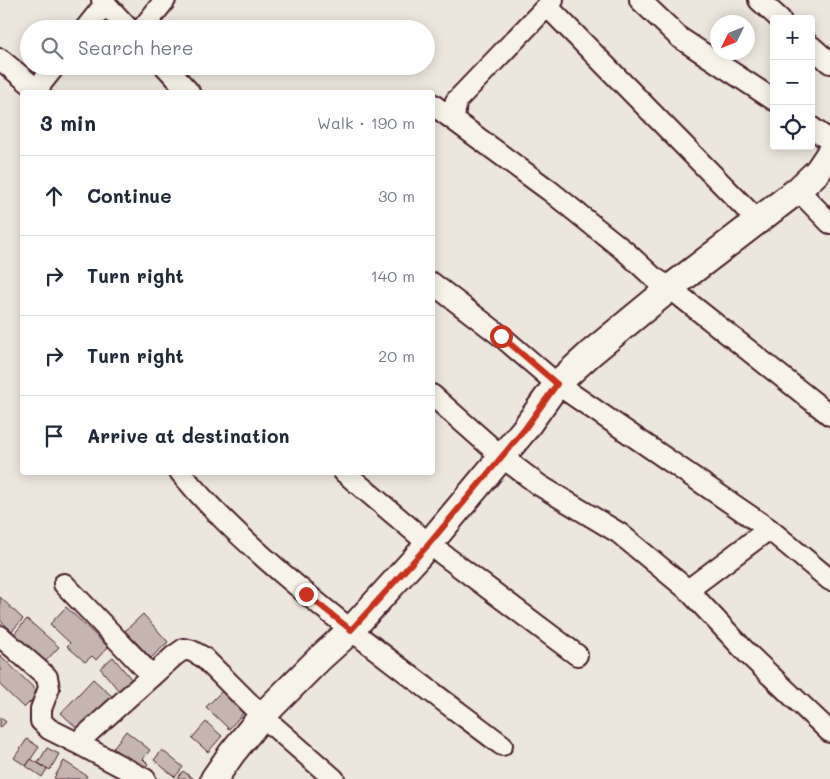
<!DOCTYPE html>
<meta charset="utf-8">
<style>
body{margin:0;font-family:Mali,sans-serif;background:#f6f6f7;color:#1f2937}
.controls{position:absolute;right:15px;top:15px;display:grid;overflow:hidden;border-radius:5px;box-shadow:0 2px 12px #0003}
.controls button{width:45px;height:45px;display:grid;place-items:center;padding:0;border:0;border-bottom:1px solid #e0e1e3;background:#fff;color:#1f2937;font:25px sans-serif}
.compass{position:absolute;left:710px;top:15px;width:45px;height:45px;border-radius:50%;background:#fff;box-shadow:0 2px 12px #0003;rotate:227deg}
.stop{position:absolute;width:15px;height:15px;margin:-11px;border:4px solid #c8321e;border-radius:50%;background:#fff}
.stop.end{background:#c8321e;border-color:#fff;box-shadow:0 1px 5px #0008}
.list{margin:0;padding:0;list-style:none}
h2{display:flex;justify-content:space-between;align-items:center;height:65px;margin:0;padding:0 20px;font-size:21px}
h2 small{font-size:16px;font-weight:400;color:#747a83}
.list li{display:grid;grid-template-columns:32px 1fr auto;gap:15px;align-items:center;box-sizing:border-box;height:80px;padding:0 20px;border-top:1px solid #e0e1e3}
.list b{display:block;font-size:19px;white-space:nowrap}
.list em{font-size:16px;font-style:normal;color:#747a83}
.icon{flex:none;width:28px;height:28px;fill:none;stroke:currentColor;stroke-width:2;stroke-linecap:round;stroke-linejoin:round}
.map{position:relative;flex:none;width:830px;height:779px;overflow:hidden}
.search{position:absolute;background:#fff;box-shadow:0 2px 12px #0003;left:20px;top:20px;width:415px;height:55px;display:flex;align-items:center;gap:12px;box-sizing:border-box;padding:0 18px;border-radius:28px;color:#747a83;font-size:19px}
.panel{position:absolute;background:#fff;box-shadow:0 2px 12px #0003;left:20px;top:90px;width:415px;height:385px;border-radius:5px}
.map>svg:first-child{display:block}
.building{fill:#c4b5b0;stroke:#4a1f2b}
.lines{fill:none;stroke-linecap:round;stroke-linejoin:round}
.minor-casing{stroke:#4a1f2b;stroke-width:24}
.major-casing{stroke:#4a1f2b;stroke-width:30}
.minor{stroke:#f7f3e8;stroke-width:20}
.major{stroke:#f7f3e8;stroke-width:26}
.route{stroke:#c8321e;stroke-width:6}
</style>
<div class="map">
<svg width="830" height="779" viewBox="0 0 830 779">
<rect width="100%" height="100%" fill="#ece6dd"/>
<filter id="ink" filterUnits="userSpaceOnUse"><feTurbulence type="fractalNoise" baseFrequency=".02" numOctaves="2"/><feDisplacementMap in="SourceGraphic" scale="10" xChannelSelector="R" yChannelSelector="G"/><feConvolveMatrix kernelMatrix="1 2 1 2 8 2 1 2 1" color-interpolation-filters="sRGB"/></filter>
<g filter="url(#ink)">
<!-- building -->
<path class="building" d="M0,597L23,619L12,631L0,620Z
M66,607L108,647L96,660L92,656L85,662L67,646L70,643L50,624Z
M143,614L168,642L151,658L125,631Z
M27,619L59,647L44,663L13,635Z
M0,655L39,693L24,708L0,685Z
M113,657L137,686L124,697L100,668Z
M93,679L115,699L82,733L61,713Z
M222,691L244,712L229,729L206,707Z
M0,717L6,722L0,728Z
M206,722L222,736L208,752L192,738Z
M126,731L150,750L143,759L148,764L143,771L113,748Z
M27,739L39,747L26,766L14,758Z
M47,748L59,754L50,770L38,763Z
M162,750L183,767L175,777L154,760Z
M31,759L47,769L42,777L26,766Z
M64,761L87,776L85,779H56L54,778Z
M183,771L194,779H177Z"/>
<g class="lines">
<defs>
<path id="minor" d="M102,0L129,29
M640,0L680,38L774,100
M759,0L780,19
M547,6L758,221
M85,29L105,4
M142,29L165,0
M811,46L830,63
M0,59L40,92
M165,66L189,92
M36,90L55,66
M432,104L550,191L626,252L653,277L670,288L830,415
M454,120L456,101L553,0
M811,127L830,141
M798,190L830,223
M432,283L501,336L557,384L769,529L830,580
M432,395L502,457L539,485L619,533L688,590L747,653L830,732
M180,472C211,510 246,542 283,574C353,634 428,689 502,745
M344,472L429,544L577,655
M64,584L152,676
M688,590L769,529
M0,636L47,677L49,688L41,709V721L49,729L77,743L145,779
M77,743L174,656L184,649L192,651L203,657L262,716L334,779"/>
<path id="major" d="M214,779L232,753L262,716L319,659L351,630L429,544L524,430L557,384L591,353L670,288L798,190L818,171L830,153"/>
</defs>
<!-- minor casing -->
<use href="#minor" class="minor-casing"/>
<!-- major casing -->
<use href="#major" class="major-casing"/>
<!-- minor -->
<use href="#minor" class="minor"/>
<!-- major -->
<use href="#major" class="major"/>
</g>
</g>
<g class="lines" filter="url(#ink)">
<!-- route -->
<path class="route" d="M306,594L351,630L429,544L524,430L557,384L501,336"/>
</g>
</svg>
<div class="controls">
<button>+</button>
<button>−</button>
<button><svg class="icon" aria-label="locate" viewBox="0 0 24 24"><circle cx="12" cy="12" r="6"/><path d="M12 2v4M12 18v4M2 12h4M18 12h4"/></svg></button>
</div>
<svg class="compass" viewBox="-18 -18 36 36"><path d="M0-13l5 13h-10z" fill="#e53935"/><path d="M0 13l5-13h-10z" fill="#747a83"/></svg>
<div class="stop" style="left:501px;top:336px"></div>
<div class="stop end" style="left:306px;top:594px"></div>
<div class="search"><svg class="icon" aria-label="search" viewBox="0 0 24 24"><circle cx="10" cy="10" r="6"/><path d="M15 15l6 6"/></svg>Search here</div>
<section class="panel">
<h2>3 min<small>Walk · 190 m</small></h2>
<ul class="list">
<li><svg class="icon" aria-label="ahead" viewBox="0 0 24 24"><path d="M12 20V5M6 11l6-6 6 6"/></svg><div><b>Continue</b></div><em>30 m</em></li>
<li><svg class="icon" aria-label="right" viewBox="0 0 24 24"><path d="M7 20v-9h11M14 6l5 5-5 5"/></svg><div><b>Turn right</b></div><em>140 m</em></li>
<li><svg class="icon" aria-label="right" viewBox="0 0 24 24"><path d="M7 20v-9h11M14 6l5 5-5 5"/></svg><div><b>Turn right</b></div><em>20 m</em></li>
<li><svg class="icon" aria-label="arrive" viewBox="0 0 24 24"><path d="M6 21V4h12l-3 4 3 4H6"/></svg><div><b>Arrive at destination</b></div></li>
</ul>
</section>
</div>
